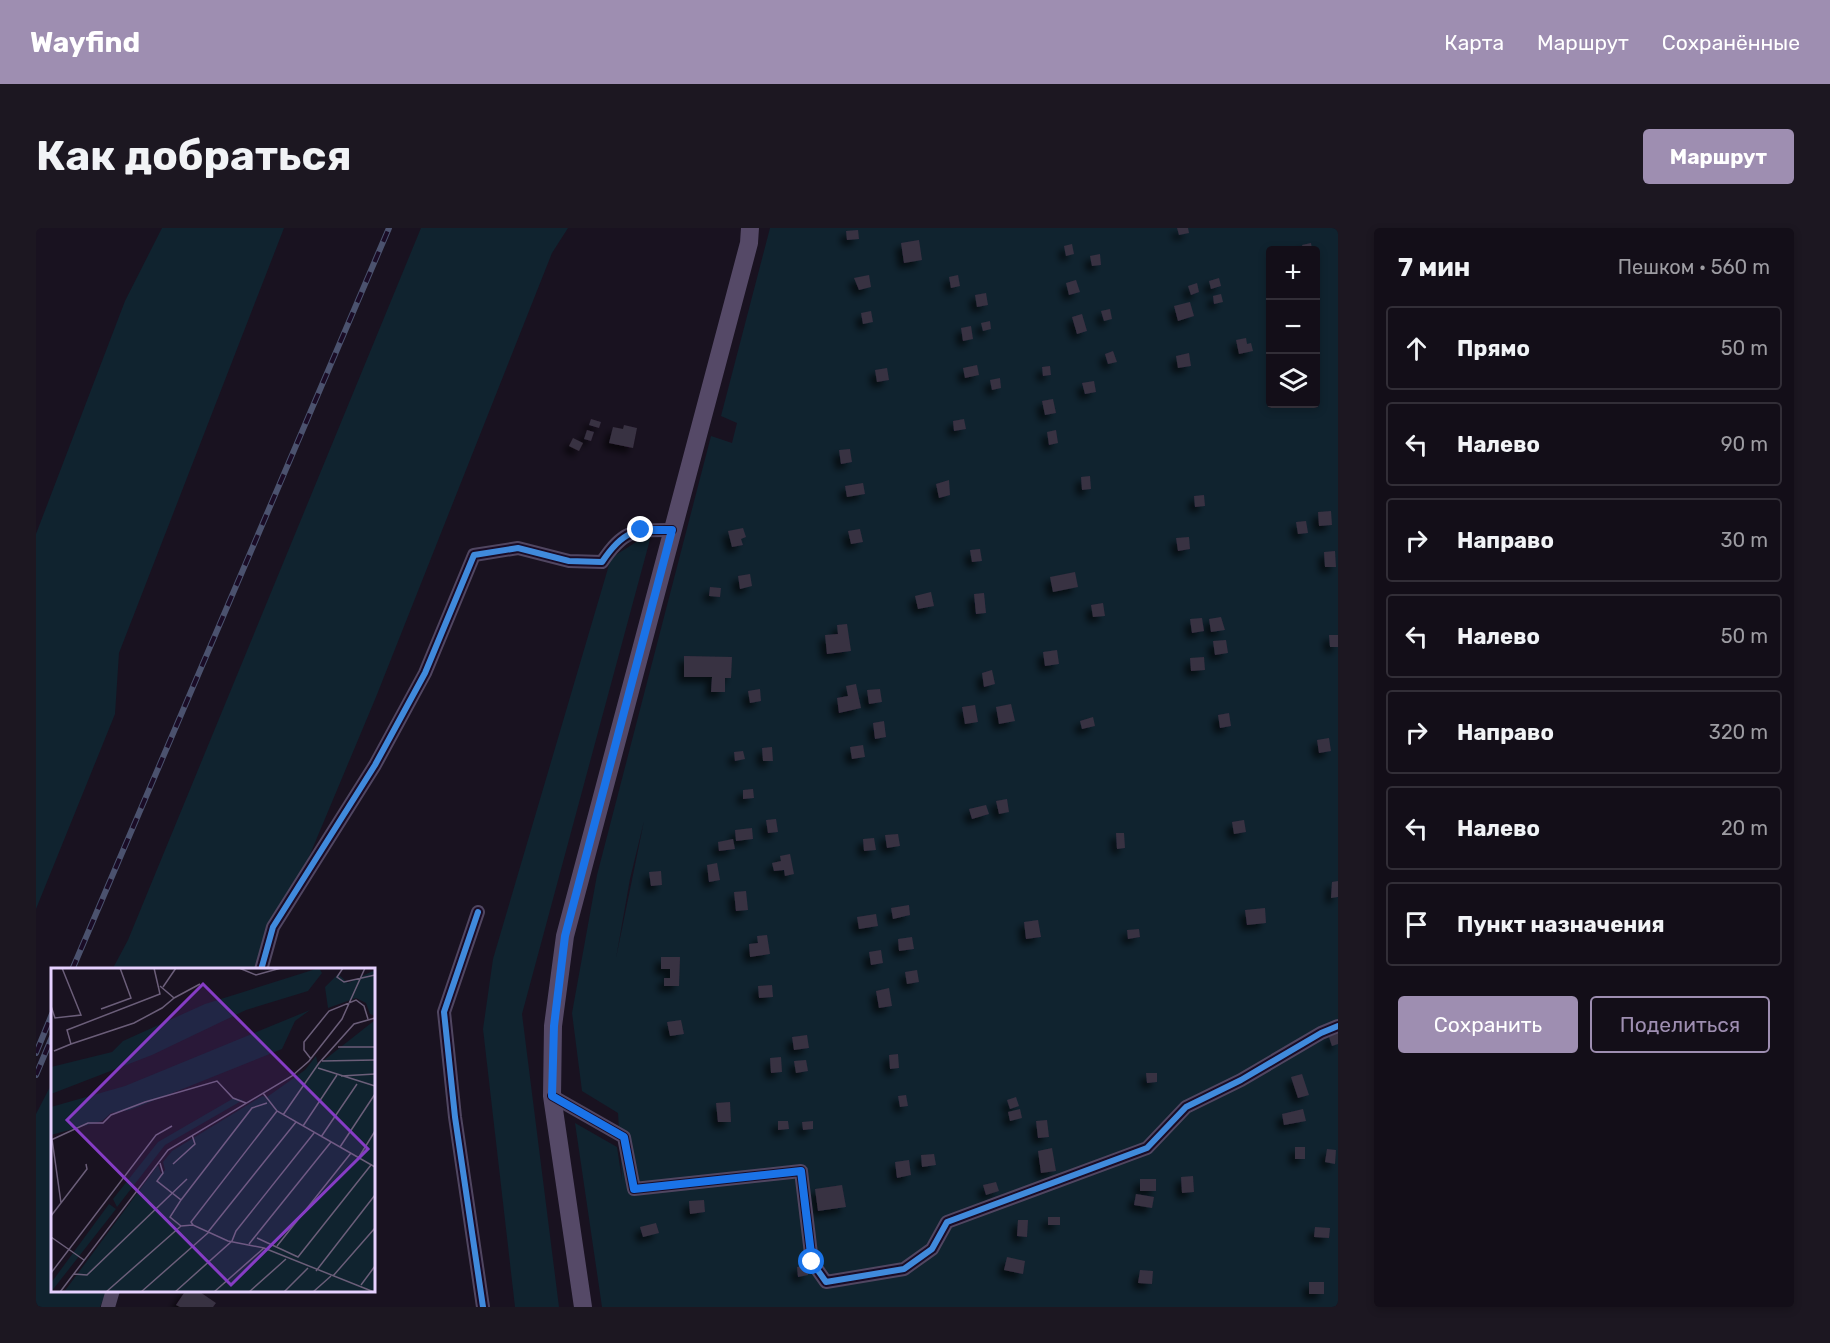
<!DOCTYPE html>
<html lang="ru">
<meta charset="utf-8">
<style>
body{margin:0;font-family:Rubik,sans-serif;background:#1c1721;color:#f1f3f6}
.controls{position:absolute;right:18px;top:18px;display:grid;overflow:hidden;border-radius:6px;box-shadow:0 3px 9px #0003}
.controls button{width:54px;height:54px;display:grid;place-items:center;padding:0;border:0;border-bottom:2px solid #322e37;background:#130e18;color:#f1f3f6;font:30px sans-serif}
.stop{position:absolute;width:18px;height:18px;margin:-14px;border:4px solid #1a73e8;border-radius:50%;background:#fff}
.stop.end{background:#1a73e8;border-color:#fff;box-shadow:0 2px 6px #0008}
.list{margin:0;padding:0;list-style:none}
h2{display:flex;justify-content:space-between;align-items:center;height:78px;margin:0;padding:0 24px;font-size:26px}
h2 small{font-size:20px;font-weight:400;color:#9d9ca2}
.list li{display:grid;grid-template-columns:39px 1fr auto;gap:18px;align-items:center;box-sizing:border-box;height:84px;margin:0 12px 12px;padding:0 12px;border:2px solid #322e37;border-radius:6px}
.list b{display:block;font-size:22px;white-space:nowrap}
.list em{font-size:20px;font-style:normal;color:#9d9ca2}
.actions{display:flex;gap:12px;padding:18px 24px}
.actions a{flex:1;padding:14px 0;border:2px solid #9e8eb1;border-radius:6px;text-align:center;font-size:21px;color:#9e8eb1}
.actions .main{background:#9e8eb1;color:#fff}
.icon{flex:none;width:33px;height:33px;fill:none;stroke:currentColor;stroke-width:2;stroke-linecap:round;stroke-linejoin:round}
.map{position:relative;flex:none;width:1302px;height:1079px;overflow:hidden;border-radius:6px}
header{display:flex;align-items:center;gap:36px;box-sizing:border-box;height:84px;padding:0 30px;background:#9e8eb1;color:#fff}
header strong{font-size:28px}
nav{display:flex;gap:33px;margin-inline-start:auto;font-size:21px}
.intro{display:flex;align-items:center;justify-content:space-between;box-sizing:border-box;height:144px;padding:0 36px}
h1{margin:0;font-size:42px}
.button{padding:15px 27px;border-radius:6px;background:#9e8eb1;color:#fff;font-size:21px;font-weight:700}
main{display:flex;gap:36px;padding:0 36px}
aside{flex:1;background:#130e18;border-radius:6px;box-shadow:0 3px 9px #0003}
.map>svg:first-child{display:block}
.green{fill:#10232f;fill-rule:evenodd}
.building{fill:#393042;filter:url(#shadow)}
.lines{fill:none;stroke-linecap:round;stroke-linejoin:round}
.street{stroke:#504661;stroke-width:14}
.secondary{stroke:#554967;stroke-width:18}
.rail-casing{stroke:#4b526e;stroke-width:6}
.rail{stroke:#1a0c26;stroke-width:4;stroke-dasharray:11;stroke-linecap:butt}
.cycleway-casing{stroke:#1a0c26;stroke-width:10}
.cycleway{stroke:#408adc;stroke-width:6}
.route{stroke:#1a73e8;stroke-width:8}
.inset-road{fill:none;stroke:#6b5e79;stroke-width:1.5}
.view{fill:#863cc5;fill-opacity:0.15;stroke:#863cc5;stroke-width:3}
.inset-edge{fill:none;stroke:#e6d1ff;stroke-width:3}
</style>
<header>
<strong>Wayfind</strong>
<nav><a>Карта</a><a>Маршрут</a><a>Сохранённые</a></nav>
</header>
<div class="intro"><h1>Как добраться</h1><a class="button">Маршрут</a></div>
<main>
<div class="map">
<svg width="1302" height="1079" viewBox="0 0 1302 1079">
<defs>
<filter id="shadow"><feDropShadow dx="-5.5" dy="5.5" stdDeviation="3" flood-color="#0009"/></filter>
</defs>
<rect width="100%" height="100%" fill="#191220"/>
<!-- green -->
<path class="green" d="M126,0H248L83,425L79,486L0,681V306L89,73Z
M385,0H532L516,25L340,469L226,741L76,742L92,712Z
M734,0H1302V1079H566L539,895L581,919L586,952L582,885L546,863L536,785L561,647L675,208L696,215L701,195L685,188ZM1234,22H1280V176H1234ZM608,593L580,730L594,651Z
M616,304L486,786L523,1079H479L447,801L457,731L575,330Z
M16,855V1062L71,1063L64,1079H0V886Z"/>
<!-- building -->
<path class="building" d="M1141,0H1152L1153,5L1143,7Z
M822,2L823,11L811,12L810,3Z
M883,12L886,32L868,35L865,15Z
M1275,15L1276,22H1268L1266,17Z
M1036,16L1038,26L1030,28L1028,18Z
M1064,26L1065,37L1056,38L1054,28Z
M833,47L835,59L823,62L818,50Z
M922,47L924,58L915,60L913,49Z
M1183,50L1185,58L1175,61L1173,53Z
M1040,52L1044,64L1033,67L1030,55Z
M1161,55L1163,64L1155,67L1152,58Z
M950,65L952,77L941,79L939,67Z
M1185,66L1187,74L1178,76L1177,68Z
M1154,74L1158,88L1142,93L1138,78Z
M1074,81L1076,91L1068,93L1065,83Z
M835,83L837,94L827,96L825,85Z
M1046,86L1051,103L1041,106L1036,89Z
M954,93L955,101L947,103L945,95Z
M935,98L937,111L927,113L925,100Z
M1210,110L1211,116L1215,115L1217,123L1203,126L1200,112Z
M1077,123L1081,134L1072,136L1069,126Z
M1153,125L1155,138L1142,140L1140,128Z
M941,137L943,147L929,150L927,140Z
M1014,138L1015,147L1007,148L1006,139Z
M851,140L853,152L841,154L839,142Z
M964,150L965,160L956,162L954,152Z
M1058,153L1060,164L1049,166L1046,155Z
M1017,171L1020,185L1009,187L1006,173Z
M555,191L565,194L563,200L553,197Z
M928,191L930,201L918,203L917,193Z
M588,197L601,200L597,220L573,215L577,199L587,201Z
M551,202L558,204L555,213L548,211Z
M1020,202L1022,215L1013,217L1011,204Z
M537,210L547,215L543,223L533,218Z
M814,221L816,234L805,236L803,222Z
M1054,248L1055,261L1046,262L1045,249Z
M913,252L914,267L903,270L900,256Z
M827,255L829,266L811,269L809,258Z
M1168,267L1169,278L1159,279L1158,268Z
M1295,283L1296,297L1283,298L1282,284Z
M1270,293L1272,305L1262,306L1260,294Z
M707,300L710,309L705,311L707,317L696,319L692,303Z
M824,301L827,314L815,316L812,303Z
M1153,309L1154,321L1142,323L1140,310Z
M944,321L946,333L936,334L934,322Z
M1299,323L1300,339H1289L1288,324Z
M1039,344L1042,359L1017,364L1014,349Z
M714,346L716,358L704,361L702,348Z
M674,359L685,360L684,369L673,368Z
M895,364L898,378L882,381L879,368Z
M948,365L950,385L940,386L938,366Z
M1067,375L1069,388L1057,389L1055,377Z
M1185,389L1189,402L1175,404L1173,391Z
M1166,390L1168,403L1156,405L1154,391Z
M811,396L815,423L791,426L789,407L802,406L801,397Z
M1293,407H1302V419H1294Z
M1190,412L1192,425L1179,427L1177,413Z
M1021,422L1023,436L1009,438L1007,424Z
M648,428L696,429L695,450H689V464H675L676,449H648Z
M1168,429L1169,442L1155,443L1154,430Z
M956,442L959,456L948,459L946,445Z
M820,456L825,480L803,485L801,470L812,468L810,458Z
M724,461L725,473L714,475L712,463Z
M844,461L846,474L833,476L831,462Z
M975,476L979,493L963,496L960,479Z
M939,477L942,494L929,496L926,479Z
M1193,485L1195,498L1184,500L1182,487Z
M1057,489L1059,498L1046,501L1044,493Z
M848,493L850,509L839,511L837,495Z
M1293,510L1295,523L1283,525L1281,512Z
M827,517L829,529L816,531L814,519Z
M736,519L737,533H727L726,520Z
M707,523L709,531L699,533L698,524Z
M717,561L718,570L707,571V562Z
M971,571L973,584L963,586L960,573Z
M950,577L953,586L936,591L933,581Z
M740,591L742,604L732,605L730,592Z
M1208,592L1210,604L1198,606L1196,594Z
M716,600L717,611L700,613L699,602Z
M1080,605H1088L1089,620L1081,621Z
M862,606L864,618L851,620L849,607Z
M838,610L840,622L828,623L827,611Z
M697,611L699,621L683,623L682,614Z
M754,626L758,646L749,648L748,642L738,643L736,635L745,633L744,628Z
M681,635L684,652L673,654L671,637Z
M625,643L626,657L615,658L613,644Z
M1302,653V669L1295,670L1296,654Z
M710,663L712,682L700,683L698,664Z
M873,677L874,687L857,691L855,680Z
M1229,680L1230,695L1211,697L1209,682Z
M840,686L842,698L823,701L821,689Z
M1002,692L1005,709L990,711L988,694Z
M1103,701L1104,709L1092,711L1091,702Z
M731,707L734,726L714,729L713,716L722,715L721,708Z
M876,709L878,721L863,723L862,711Z
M845,722L847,735L835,737L833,724Z
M625,729H644L643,758H628V750H634V741H625Z
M881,742L883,754L871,756L869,744Z
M736,757L737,769L723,770L722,758Z
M853,760L856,778L843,780L840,763Z
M645,792L648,806L634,808L631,794Z
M1302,805V816L1296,818L1293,809Z
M771,807L773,820L758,822L756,809Z
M862,826L863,840L854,841L853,827Z
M745,829L746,844L735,845L734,830Z
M770,832L772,843L760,845L758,833Z
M1110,845H1121V854L1111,855Z
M1266,846L1273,867L1262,870L1255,849Z
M870,867L872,878L864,879L862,868Z
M980,869L983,878L974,881L971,872Z
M694,874L695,894H682L680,875Z
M984,881L986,890L974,893L972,884Z
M1267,881L1270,893L1248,897L1246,886Z
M1011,892L1013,909L1002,910L1000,893Z
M742,893H752L753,901L742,902Z
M777,893V901L767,902L766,894Z
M1259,919H1269V931H1259Z
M1016,920L1020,943L1005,945L1002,923Z
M1291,921L1300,922L1299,936L1289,934Z
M898,926L900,937L886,939L885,927Z
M873,932L875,947L861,950L859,934Z
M1157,948L1158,964L1146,965L1145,949Z
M1104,951H1120V963H1104Z
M960,954L963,963L950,967L947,957Z
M806,957L810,979L782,983L779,961Z
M1100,966L1118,969L1116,980L1098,977Z
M668,972L669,984L654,986L653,973Z
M1012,989H1024V997H1012Z
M982,992H992L991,1009L981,1008Z
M620,995L623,1005L607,1009L604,999Z
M1279,999L1294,1000L1293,1010L1278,1009Z
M971,1029L989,1033L987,1046L968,1042Z
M771,1037L772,1047L762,1049L761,1039Z
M1104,1042L1117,1043L1116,1056L1102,1055Z
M1273,1054H1288V1066H1273Z
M150,1062H161L180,1075L177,1079H144L140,1077Z"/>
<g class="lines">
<!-- street -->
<path class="street" d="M442,684L408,784L419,889L447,1079
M225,742L237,699L339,537L389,445L438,327L482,320L533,333L566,334C588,301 598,302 636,302
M516,868L588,909L598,961L765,943L776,1034L790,1054L868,1041L896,1021L911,994L1111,920L1150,879L1205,852L1285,805L1302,798
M72,1079L77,1062"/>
<!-- secondary -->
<path class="secondary" d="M547,1079L516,868L517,798L529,708L713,15L714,0"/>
<defs>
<path id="rail" d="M36,742L353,0
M0,825L16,786
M0,847L16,809"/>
</defs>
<!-- rail casing -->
<use href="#rail" class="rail-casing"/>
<!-- rail -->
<use href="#rail" class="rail"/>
<defs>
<path id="cycleway" d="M442,684L408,784L419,889L447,1079
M225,742L237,699L339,537L389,445L438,327L482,320L533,333L566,334C588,301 598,302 636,302
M516,868L588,909L598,961L765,943L776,1034L790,1054L868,1041L896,1021L911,994L1111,920L1150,879L1205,852L1285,805L1302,798"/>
</defs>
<!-- cycleway casing -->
<use href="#cycleway" class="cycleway-casing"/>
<!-- cycleway -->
<use href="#cycleway" class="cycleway"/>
</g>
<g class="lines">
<!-- route -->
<path class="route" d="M605,302H636L529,708L518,798L516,868L588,909L598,961L765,943L776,1034"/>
</g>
<!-- overview -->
<g transform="translate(15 740)">
<rect width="324" height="324" fill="#191220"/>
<path d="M268,0L271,5L257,23L195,42L101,87L0,126V99L61,84L72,73L154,36ZM324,2V48L319,46L315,35L305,30L277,40L274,19L287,6L297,15ZM259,42L244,53L231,81L79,142L60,145L51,153L0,167V139L74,118ZM324,52V324H13L107,197L110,206L114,202L112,194L121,183L211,128L216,129L254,102L265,88L267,97ZM183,130L192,132L114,177L66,239L62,231L107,174ZM58,236L65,241L0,324V315Z" fill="#10232f"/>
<path class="inset-road" d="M188,0L205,7L230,0M292,0L286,9L293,14L324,7M112,19L125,0M123,30L149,16M0,38L4,50L30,47L11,0M50,41L80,30L69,0M20,76L83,55L111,40L123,30L109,18M287,79H324M3,83L20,76L16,62L109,26L103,0M260,91L253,82V74L278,43L305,32L313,38L317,51M271,93L324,92M267,100L324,118M290,108L324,106M212,125L226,143L324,199M232,147L268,95L303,56L324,50M252,158L286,107M270,169L306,116M1,171L10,235M0,172L37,155H52L60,147L94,134L166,113L182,130L195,135M289,179L324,126M308,189L324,163M109,195L112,205L106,213L130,232L119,249L130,258L142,257L177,273L213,280L323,324M122,196L144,176L141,167M130,232L201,140L216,135M0,248L36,201L35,196M142,257L140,254L226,143M157,264L245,154M0,269L33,292M206,270L247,289L320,197M198,276L280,174M226,278L300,185M265,303L324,227M0,305L105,167L121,158M23,306L36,307L136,211M282,308L324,260M310,317L324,298M9,324L117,182L241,108L258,93L291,51L314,0M55,324L130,258M90,324L158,264M124,324L181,273L185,263L263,165M163,324L213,280M198,324L235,291M233,324L257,300M262,324L280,308"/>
<path class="view" d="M152,16L317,181L180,317L16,152Z"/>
<rect width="324" height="324" class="inset-edge"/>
</g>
</svg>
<div class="controls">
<button>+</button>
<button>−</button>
<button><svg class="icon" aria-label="layers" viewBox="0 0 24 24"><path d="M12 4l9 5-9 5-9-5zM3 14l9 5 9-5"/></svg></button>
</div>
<div class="stop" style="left:776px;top:1034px"></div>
<div class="stop end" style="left:605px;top:302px"></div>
</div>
<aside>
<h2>7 мин<small>Пешком · 560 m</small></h2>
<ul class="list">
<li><svg class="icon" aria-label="ahead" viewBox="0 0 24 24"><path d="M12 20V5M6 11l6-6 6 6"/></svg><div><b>Прямо</b></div><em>50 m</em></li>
<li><svg class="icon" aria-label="left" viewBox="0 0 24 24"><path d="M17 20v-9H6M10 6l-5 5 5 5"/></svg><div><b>Налево</b></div><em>90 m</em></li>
<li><svg class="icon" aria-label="right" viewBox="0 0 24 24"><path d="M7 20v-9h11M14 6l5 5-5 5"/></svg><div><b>Направо</b></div><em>30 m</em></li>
<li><svg class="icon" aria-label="left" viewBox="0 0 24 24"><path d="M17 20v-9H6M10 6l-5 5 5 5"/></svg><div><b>Налево</b></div><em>50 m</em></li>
<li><svg class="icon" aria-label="right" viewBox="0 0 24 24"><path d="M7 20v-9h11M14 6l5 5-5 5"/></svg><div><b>Направо</b></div><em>320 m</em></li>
<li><svg class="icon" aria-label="left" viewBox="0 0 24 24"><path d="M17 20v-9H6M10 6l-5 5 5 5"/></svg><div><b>Налево</b></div><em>20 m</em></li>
<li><svg class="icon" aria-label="arrive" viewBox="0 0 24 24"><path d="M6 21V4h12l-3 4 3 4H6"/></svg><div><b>Пункт назначения</b></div></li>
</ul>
<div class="actions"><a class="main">Сохранить</a><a>Поделиться</a></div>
</aside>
</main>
